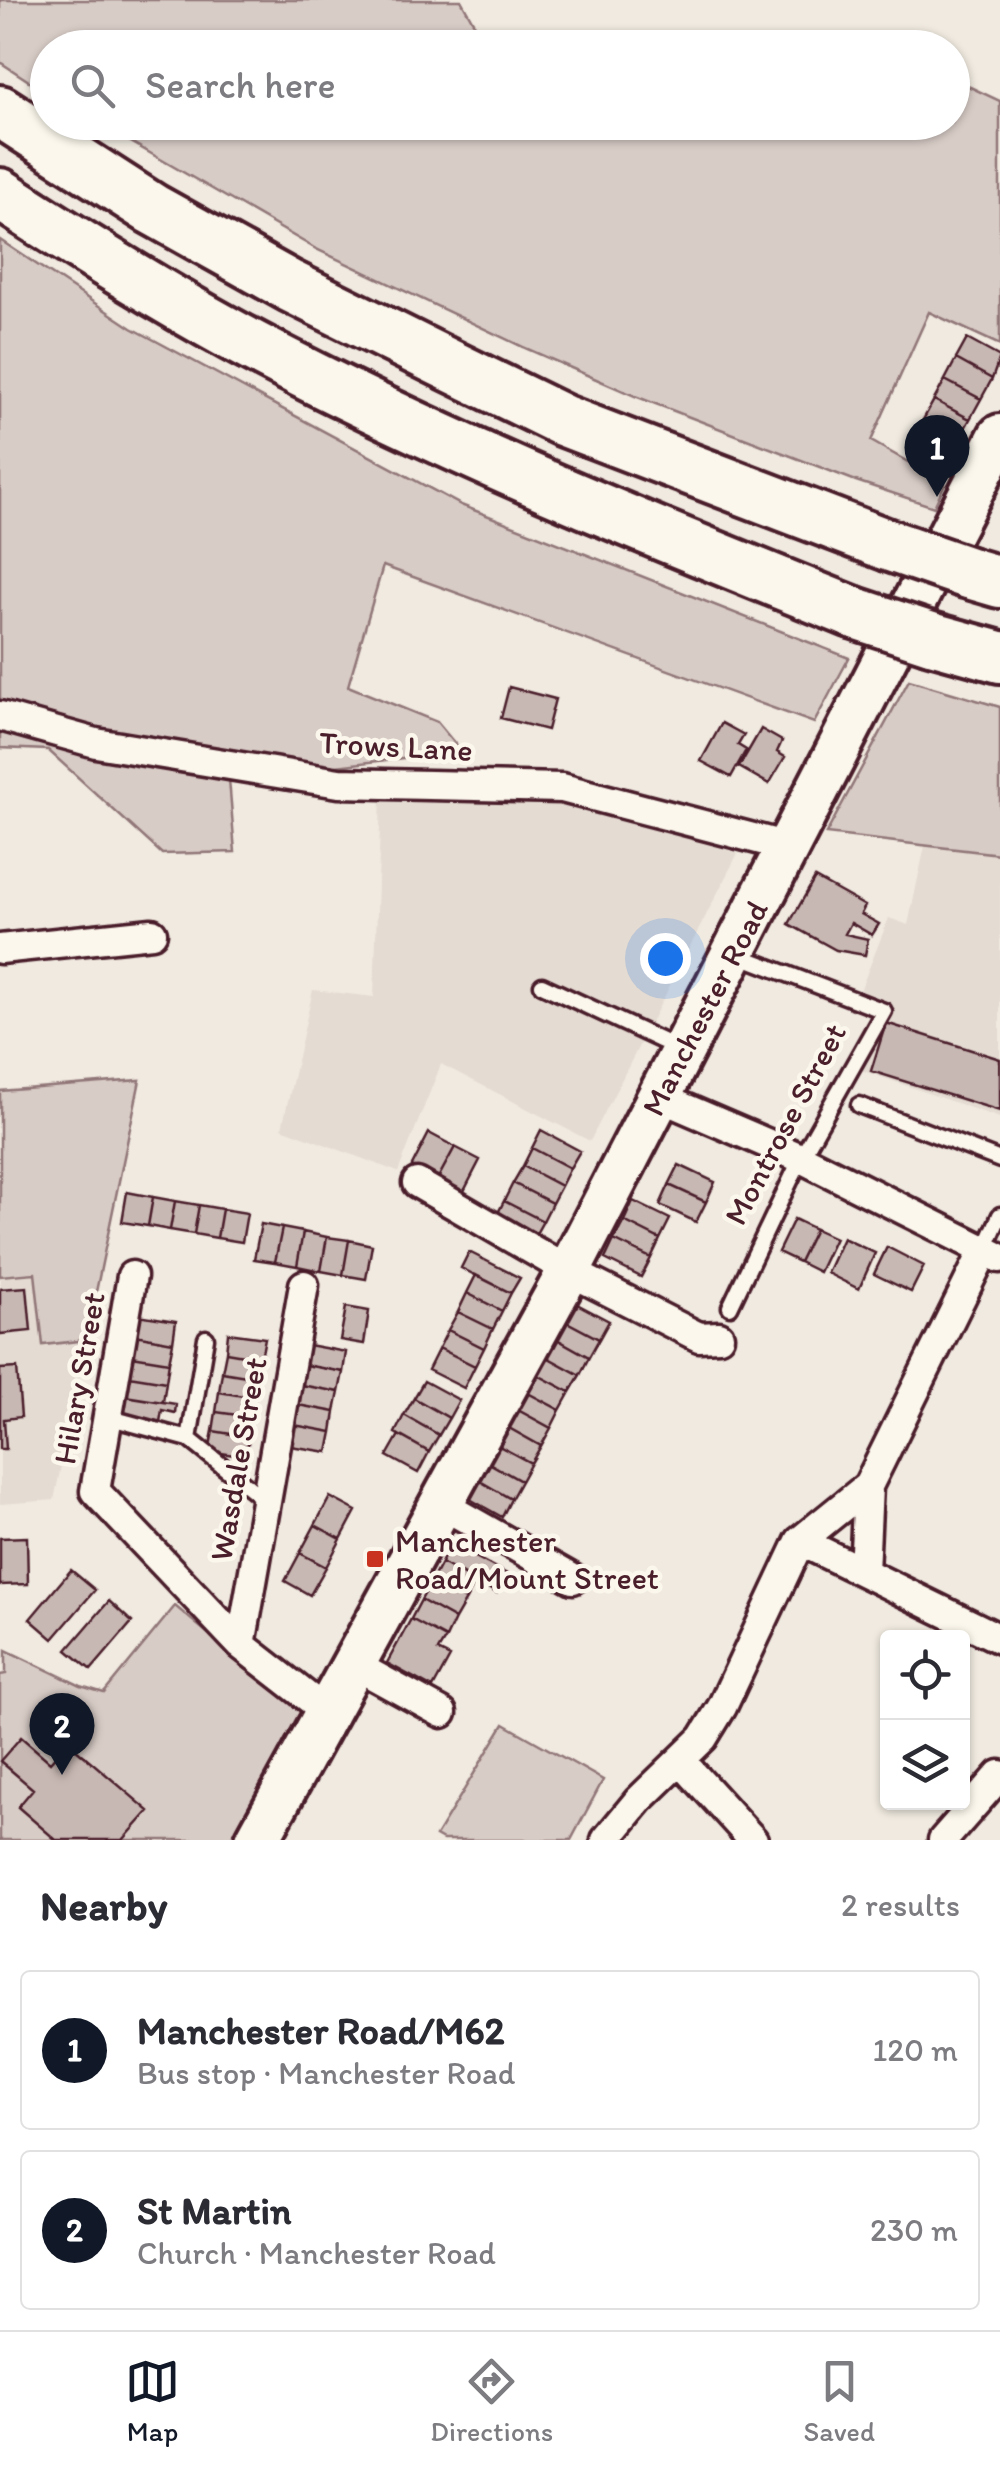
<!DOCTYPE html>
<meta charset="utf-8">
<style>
body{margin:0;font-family:Itim,sans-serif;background:#f2f2f3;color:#2b2b33}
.controls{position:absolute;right:30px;bottom:30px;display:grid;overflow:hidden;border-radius:10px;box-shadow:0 2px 8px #0004}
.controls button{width:90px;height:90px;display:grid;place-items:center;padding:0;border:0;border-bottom:2px solid #e1e1e2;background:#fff;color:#2b2b33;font:50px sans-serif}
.you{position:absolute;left:665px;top:958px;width:35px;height:35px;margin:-25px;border:8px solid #fff;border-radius:50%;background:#1a73e8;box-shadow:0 0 0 15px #1a73e833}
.badge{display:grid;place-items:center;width:65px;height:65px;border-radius:50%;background:#111827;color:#fff;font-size:32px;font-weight:700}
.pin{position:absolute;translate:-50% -82px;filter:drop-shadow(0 2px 5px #0008)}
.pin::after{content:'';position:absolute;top:52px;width:35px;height:30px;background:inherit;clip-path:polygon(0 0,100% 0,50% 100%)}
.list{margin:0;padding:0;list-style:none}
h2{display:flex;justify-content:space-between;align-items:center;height:130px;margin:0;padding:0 40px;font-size:42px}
h2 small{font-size:32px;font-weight:400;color:#7c7c81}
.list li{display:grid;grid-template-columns:65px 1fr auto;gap:30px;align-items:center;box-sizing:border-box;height:160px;margin:0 20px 20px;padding:0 20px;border:2px solid #e1e1e2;border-radius:10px}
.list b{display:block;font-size:38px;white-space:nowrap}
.list p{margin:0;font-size:32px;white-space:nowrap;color:#7c7c81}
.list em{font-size:32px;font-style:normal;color:#7c7c81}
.icon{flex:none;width:55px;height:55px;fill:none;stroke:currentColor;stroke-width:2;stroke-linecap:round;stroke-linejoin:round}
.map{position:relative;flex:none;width:1000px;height:1840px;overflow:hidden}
.search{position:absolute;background:#fff;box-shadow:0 2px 8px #0004;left:30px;right:30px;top:30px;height:110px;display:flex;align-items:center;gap:25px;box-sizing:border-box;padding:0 35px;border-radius:55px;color:#7c7c81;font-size:38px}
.sheet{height:490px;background:#fff}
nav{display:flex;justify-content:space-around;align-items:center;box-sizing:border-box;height:140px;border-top:2px solid #e1e1e2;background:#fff;font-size:28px;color:#7c7c81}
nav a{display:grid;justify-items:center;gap:5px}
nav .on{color:#111827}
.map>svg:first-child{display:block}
.built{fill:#e4dbd2}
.green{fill:#d8ccc6;stroke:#917678;stroke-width:2.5}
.building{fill:#c8b8b3;stroke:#4a1f2b;stroke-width:2.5}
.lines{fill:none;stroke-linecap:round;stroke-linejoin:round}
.service-casing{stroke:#4a1f2b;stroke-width:21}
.minor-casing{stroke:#4a1f2b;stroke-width:35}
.primary-casing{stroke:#4a1f2b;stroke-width:50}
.motorway-casing{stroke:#4a1f2b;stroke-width:58}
.service{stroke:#fbf7ec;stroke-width:14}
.minor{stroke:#fbf7ec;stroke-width:28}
.primary{stroke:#fbf7ec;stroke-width:42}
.motorway{stroke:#fbf7ec;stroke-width:50}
.motorway-bridge-casing{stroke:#4a1f2b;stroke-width:58;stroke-linecap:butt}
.motorway-bridge{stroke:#fbf7ec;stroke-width:50}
.poi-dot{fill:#c8321e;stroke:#fbf7ec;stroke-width:4}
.labels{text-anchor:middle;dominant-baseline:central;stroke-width:9;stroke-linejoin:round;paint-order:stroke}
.street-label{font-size:32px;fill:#4a1f2b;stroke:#fbf7ec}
.poi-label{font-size:32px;fill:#4a1f2b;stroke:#fbf7ec;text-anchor:start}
</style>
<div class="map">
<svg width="1000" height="1840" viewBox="0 0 1000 1840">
<rect width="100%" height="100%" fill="#f0eae0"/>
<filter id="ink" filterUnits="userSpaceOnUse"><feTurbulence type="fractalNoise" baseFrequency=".01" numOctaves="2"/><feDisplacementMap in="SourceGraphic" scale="20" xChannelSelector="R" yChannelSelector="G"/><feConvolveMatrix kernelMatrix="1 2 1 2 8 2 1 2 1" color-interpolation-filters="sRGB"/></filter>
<g filter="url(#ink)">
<!-- built -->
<path class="built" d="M381,798L565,804L738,853L590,1141L441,1064L398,1172L282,1128L313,990L374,997Z
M927,837L1000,853V1118L861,1070L889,1007L860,991L889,918L908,925Z
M140,1080L54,1500L0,1504V1091Z"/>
<!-- green -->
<path class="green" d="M0,0H461L487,47L48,48L47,93L0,62Z
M953,79L1000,101V345L929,312L871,441L945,483L934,507L856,481L635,396L523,347L316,249L98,123L952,122Z
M0,240L132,328L461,505L849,658L814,723L383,566L348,686L437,722L461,751L229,779L235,852L162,854L48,750L0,748Z
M909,680L1000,707V854L826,834Z
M140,1080L86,1340L43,1345L35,1273L0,1276V1091Z
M175,1606L311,1720L246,1840H0V1675L6,1674V1650L81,1686L104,1693Z
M504,1724L603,1780L571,1840H443L436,1836Z"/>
<!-- building -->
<path class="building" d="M967,339L1000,357L992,379L956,359Z
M956,359L992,379L981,399L945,380Z
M945,380L981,399L970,419L934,400Z
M934,400L970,419L959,439L923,420Z
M923,420L959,439L947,460L912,441Z
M509,687L555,699L547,730L501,718Z
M722,723L744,735L738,745L746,750L731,777L701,761Z
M761,729L782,741L777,752L785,757L769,784L739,767Z
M815,878L865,906L861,914L879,924L872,935L851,923L845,934L868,939L865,955L836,950L789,924Z
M886,1023L1000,1059V1111L871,1071Z
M541,1130L580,1151L570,1168L532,1148Z
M429,1133L455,1147L437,1180L412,1166Z
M455,1147L480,1160L463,1193L437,1180Z
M532,1148L570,1168L561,1186L523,1166Z
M679,1165L715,1182L706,1202L669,1185Z
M523,1166L561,1186L552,1203L513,1183Z
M513,1183L552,1203L543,1221L504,1201Z
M669,1185L706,1202L696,1222L660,1205Z
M127,1192L153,1197L148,1226L122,1222Z
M153,1197L175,1201L170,1230L148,1226Z
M175,1201L199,1205L194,1234L170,1230Z
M504,1201L543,1221L533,1239L495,1219Z
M633,1201L670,1219L660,1239L624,1221Z
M199,1205L222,1209L217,1238L194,1234Z
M222,1209L247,1213L242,1242L217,1238Z
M794,1219L815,1229L799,1262L778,1252Z
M624,1221L660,1239L651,1258L614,1240Z
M261,1224L282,1228L275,1262L254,1259Z
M282,1228L303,1232L297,1266L275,1262Z
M815,1229L835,1238L819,1272L799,1262Z
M303,1232L327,1237L321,1271L297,1266Z
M327,1237L349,1240L343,1275L321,1271Z
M843,1238L875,1253L859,1289L827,1273Z
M349,1240L372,1245L366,1279L343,1275Z
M614,1240L651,1258L641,1277L605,1259Z
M887,1247L924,1266L911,1292L874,1274Z
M469,1252L520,1278L511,1293L461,1268Z
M476,1275L511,1293L502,1311L467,1293Z
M27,1287L31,1331L0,1334V1289Z
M467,1293L502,1311L493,1329L458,1312Z
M577,1304L609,1321L599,1339L567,1322Z
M346,1307L369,1311L364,1344L340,1340Z
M458,1312L493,1329L484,1348L448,1330Z
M138,1315L176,1321L173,1342L135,1335Z
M567,1322L599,1339L589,1357L557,1339Z
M448,1330L484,1348L475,1366L439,1348Z
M228,1333L265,1338L261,1358L226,1352Z
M135,1335L173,1342L169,1362L132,1356Z
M557,1339L589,1357L580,1375L547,1357Z
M308,1345L346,1352L343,1372L305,1365Z
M439,1348L475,1366L464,1388L428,1370Z
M226,1352L261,1358L258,1378L222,1372Z
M132,1356L169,1362L166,1382L129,1376Z
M547,1357L580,1375L570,1392L538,1375Z
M305,1365L343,1372L339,1392L301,1385Z
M17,1368L21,1417L4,1419L6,1449H0V1369Z
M222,1372L258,1378L255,1398L219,1392Z
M538,1375L570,1392L560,1410L528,1393Z
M129,1376L166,1382L163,1402L125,1396Z
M424,1381L459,1400L449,1418L414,1398Z
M301,1385L339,1392L335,1412L298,1405Z
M219,1392L255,1398L252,1417L216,1412Z
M528,1393L560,1410L551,1428L518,1410Z
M125,1396L176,1404L175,1413L162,1410L160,1422L122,1416Z
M414,1398L449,1418L439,1435L404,1415Z
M298,1405L335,1412L332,1432L294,1425Z
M518,1410L551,1428L541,1446L509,1428Z
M216,1412L252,1417L249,1437L213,1431Z
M404,1415L439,1435L429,1452L395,1433Z
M294,1425L332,1432L328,1452L290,1446Z
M509,1428L541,1446L531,1463L499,1446Z
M213,1431L249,1437L246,1457L209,1451Z
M399,1435L429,1452L418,1473L387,1456Z
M499,1446L531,1463L521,1481L489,1463Z
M489,1463L521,1481L511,1499L480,1481Z
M480,1481L511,1499L502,1517L470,1499Z
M330,1497L356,1511L341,1539L315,1525Z
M315,1525L341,1539L326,1567L300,1553Z
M27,1537L28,1584L0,1585V1538Z
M451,1544L507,1574L497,1593L441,1563Z
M300,1553L326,1567L310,1595L285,1581Z
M441,1563L476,1581L466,1600L431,1582Z
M71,1570L95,1590L53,1639L30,1619Z
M431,1582L466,1600L455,1619L421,1600Z
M421,1600L455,1619L446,1638L411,1619Z
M109,1601L132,1622L91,1670L67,1650Z
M411,1619L446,1638L438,1651L450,1657L433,1688L387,1663Z
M21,1737L50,1762L68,1742L149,1811L123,1840H56L18,1807L33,1789L0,1761Z"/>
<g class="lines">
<defs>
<path id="service" d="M542,985L677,1048
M859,1105L1000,1160
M985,1249L1000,1215
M730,1307L801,1158L884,1011L738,955
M206,1338L189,1439L266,1501
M107,1417L189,1439"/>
<path id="minor" d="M0,716L96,743L339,783L562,788L788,847
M0,949L152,933
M659,1097L801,1158L1000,1258
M417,1183L569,1271L699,1337L719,1336
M132,1276L95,1491L241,1645L327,1712
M441,1504L573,1579
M800,1541L1000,1639
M864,1572L868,1486
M241,1645L304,1285
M353,1664L442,1713
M681,1761L753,1840
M606,1840L639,1800L703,1738L722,1707L800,1541L868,1486L985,1249
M943,1840L1000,1775"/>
<g id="primary">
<path id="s1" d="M257,1840L569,1271L1000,436"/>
</g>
<path id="motorway" d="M0,111L152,209L290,286L441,361L562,420L888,545
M0,194C83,248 167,301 254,347C447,449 650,531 852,612
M969,573L1000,582
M931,638L1000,657"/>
</defs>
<!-- service casing -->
<use href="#service" class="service-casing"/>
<!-- minor casing -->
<use href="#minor" class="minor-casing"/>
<!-- primary casing -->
<use href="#primary" class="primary-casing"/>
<!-- motorway casing -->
<use href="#motorway" class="motorway-casing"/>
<!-- service -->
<use href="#service" class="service"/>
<!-- minor -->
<use href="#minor" class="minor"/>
<!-- primary -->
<use href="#primary" class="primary"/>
<!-- motorway -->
<use href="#motorway" class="motorway"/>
<defs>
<path id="motorway-bridge" d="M888,545L969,573
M852,612L931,638"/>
</defs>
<!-- motorway-bridge casing -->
<use href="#motorway-bridge" class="motorway-bridge-casing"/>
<!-- motorway-bridge -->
<use href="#motorway-bridge" class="motorway-bridge"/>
</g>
</g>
<!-- markers -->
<rect class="poi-dot" x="365" y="1549" width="20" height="20" rx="5"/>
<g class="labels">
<!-- street labels -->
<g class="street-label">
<text transform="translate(396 746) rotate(3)">Trows Lane</text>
<text stroke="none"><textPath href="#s1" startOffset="945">Manchester Road</textPath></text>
<text transform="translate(785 1124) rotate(-62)">Montrose Street</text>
<text transform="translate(79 1378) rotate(-80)">Hilary Street</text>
<text transform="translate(238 1459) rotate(-80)">Wasdale Street</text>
</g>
<!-- poi labels -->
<g class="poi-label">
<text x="395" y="1541">Manchester<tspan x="395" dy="37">Road/Mount Street</tspan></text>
</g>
</g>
</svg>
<div class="controls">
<button><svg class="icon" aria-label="locate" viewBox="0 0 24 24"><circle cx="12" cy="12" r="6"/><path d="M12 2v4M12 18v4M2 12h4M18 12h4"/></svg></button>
<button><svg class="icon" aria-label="layers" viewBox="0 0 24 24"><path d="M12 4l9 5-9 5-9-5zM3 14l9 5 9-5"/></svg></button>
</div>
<div class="you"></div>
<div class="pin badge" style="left:937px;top:497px">1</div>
<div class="pin badge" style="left:62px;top:1775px">2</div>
<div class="search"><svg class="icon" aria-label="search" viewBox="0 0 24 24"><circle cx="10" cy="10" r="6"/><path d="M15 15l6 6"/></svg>Search here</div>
</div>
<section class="sheet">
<h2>Nearby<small>2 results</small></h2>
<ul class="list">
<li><span class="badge">1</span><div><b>Manchester Road/M62</b><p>Bus stop · Manchester Road</p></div><em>120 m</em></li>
<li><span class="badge">2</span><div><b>St Martin</b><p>Church · Manchester Road</p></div><em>230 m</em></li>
</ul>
</section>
<nav>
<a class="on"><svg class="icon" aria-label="map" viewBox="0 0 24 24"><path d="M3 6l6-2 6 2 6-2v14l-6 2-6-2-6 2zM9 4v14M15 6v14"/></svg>Map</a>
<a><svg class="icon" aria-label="directions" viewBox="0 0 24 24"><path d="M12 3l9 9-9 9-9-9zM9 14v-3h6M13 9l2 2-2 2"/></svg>Directions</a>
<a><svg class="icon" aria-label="saved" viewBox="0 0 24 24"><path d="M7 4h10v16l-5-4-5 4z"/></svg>Saved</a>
</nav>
